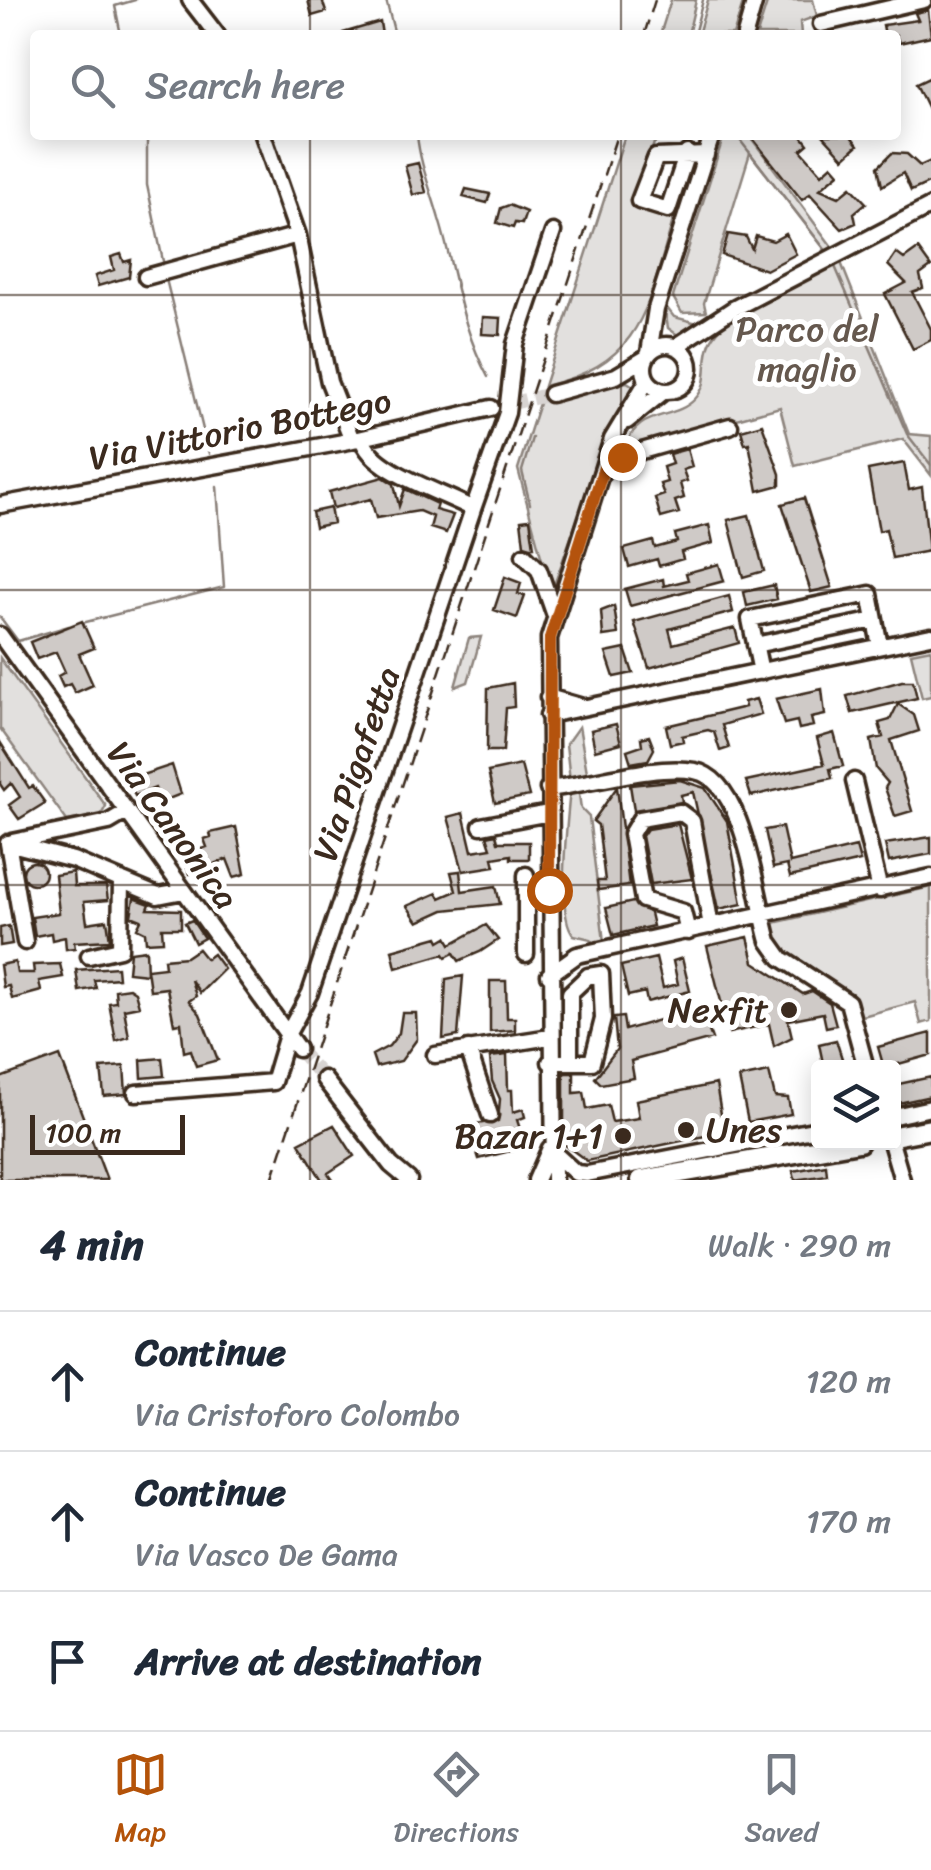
<!DOCTYPE html>
<meta charset="utf-8">
<style>
body{margin:0;font-family:Sriracha,sans-serif;background:#f6f6f7;color:#1f2937}
.controls{position:absolute;right:30px;bottom:30px;display:grid;overflow:hidden;border-radius:10px;box-shadow:0 5px 25px #0003}
.controls button{width:90px;height:90px;display:grid;place-items:center;padding:0;border:0;border-bottom:2px solid #e0e1e3;background:#fff;color:#1f2937;font:50px sans-serif}
.scale{position:absolute;left:30px;bottom:25px;width:155px;box-sizing:border-box;padding-left:10px;border:5px solid #3b2a1e;border-top:0;font-size:28px;line-height:35px;white-space:nowrap;color:#3b2a1e;-webkit-text-stroke:8px #fff;paint-order:stroke}
.stop{position:absolute;width:30px;height:30px;margin:-22px;border:8px solid #b45309;border-radius:50%;background:#fff}
.stop.end{background:#b45309;border-color:#fff;box-shadow:0 2px 10px #0008}
.list{margin:0;padding:0;list-style:none}
h2{display:flex;justify-content:space-between;align-items:center;height:130px;margin:0;padding:0 40px;font-size:42px}
h2 small{font-size:32px;font-weight:400;color:#747a83}
.list li{display:grid;grid-template-columns:65px 1fr auto;gap:30px;align-items:center;box-sizing:border-box;height:140px;padding:0 40px;border-top:2px solid #e0e1e3}
.list b{display:block;font-size:38px;white-space:nowrap}
.list p{margin:0;font-size:32px;white-space:nowrap;color:#747a83}
.list em{font-size:32px;font-style:normal;color:#747a83}
.icon{flex:none;width:55px;height:55px;fill:none;stroke:currentColor;stroke-width:2;stroke-linecap:round;stroke-linejoin:round}
.map{position:relative;flex:none;width:931px;height:1180px;overflow:hidden}
.search{position:absolute;background:#fff;box-shadow:0 5px 25px #0003;left:30px;right:30px;top:30px;height:110px;display:flex;align-items:center;gap:25px;box-sizing:border-box;padding:0 35px;border-radius:10px;color:#747a83;font-size:38px}
.sheet{height:550px;background:#fff}
nav{display:flex;justify-content:space-around;align-items:center;box-sizing:border-box;height:140px;border-top:2px solid #e0e1e3;background:#fff;font-size:28px;color:#747a83}
nav a{display:grid;justify-items:center;gap:5px}
nav .on{color:#b45309}
.map>svg:first-child{display:block}
.green{fill:#e2e0de;stroke:#8e857e;stroke-width:2.5}
.lines{fill:none;stroke-linecap:round;stroke-linejoin:round}
.stream{stroke:#887e77;stroke-width:2.5}
.building{fill:#cfcac7;stroke:#3b2a1e;stroke-width:2.5}
.minor-tunnel{stroke:#d8d4d2;stroke-width:14;stroke-dasharray:14 7;stroke-linecap:butt}
.minor-casing{stroke:#3b2a1e;stroke-width:21}
.major-casing{stroke:#3b2a1e;stroke-width:25}
.minor{stroke:#fff;stroke-width:14}
.major{stroke:#fff;stroke-width:18}
.rail{stroke:#3b2a1e;stroke-width:2.5;stroke-dasharray:15 8;stroke-linecap:butt}
.route{stroke:#b45309;stroke-width:12}
.grid{fill:none;stroke:#3b2a1e;stroke-width:2.5;stroke-opacity:0.55}
.poi-dot{fill:#3b2a1e;stroke:#fff;stroke-width:4}
.labels{text-anchor:middle;dominant-baseline:central;stroke-width:10;stroke-linejoin:round;paint-order:stroke}
.park-label{font-size:35px;fill:#65584e;stroke:#fff}
.street-label{font-size:35px;fill:#3b2a1e;stroke:#fff}
.poi-label{font-size:35px;fill:#3b2a1e;stroke:#fff;text-anchor:end}
</style>
<div class="map">
<svg width="931" height="1180" viewBox="0 0 931 1180">
<rect width="100%" height="100%" fill="#fff"/>
<filter id="ink" filterUnits="userSpaceOnUse"><feTurbulence type="fractalNoise" baseFrequency=".01" numOctaves="2"/><feDisplacementMap in="SourceGraphic" scale="20" xChannelSelector="R" yChannelSelector="G"/><feConvolveMatrix kernelMatrix="1 2 1 2 8 2 1 2 1" color-interpolation-filters="sRGB"/></filter>
<g filter="url(#ink)">
<!-- green -->
<path class="green" d="M671,0H696L688,35H660Z
M708,0H744L733,35H698Z
M768,0H813L817,16L800,22L801,35H757Z
M625,135H682L654,143L635,201L674,217C647,306 645,363 544,386Z
M724,135H749L836,252L830,256L750,153L704,303L706,312L682,313L673,297Z
M840,260L909,434L931,436V475L903,439L795,466L780,407L624,450C637,407 673,422 695,399C712,381 701,360 711,341C730,305 804,278 840,260Z
M664,304L674,317L701,324L679,336L668,328Z
M627,382L635,387L606,438L551,594L518,469L540,400Z
M481,637L468,682L455,687L469,638Z
M931,649V696L922,698L911,653Z
M0,658L106,806L101,815L67,821L0,728Z
M579,726L588,778L570,781L566,744Z
M578,787L581,809L589,817L604,942L593,945L591,939L574,935C555,917 568,817 570,788Z
M931,887V1021L921,1024L915,1002L855,1018L784,954L769,924Z"/>
<g class="lines">
<!-- stream -->
<path class="stream" d="M386,0L395,35
M121,35L115,6L135,0
M694,35L703,0
M147,135V185L164,266
M417,135C420,165 431,190 439,219C456,274 460,325 488,377
M736,135L827,252
M834,264L907,434L931,465
M166,279L209,454
M530,504L522,471L532,438
M0,617L18,641L69,626
M82,623L224,587L217,486"/>
</g>
<!-- building -->
<path class="building" d="M308,0H322L326,12L312,16Z
M928,10L931,36L899,43L896,35H885L883,25L918,20L915,13Z
M380,22L382,35H343V33Z
M931,77V115L916,84Z
M750,135H801L808,144L801,150L822,174L832,165L839,173L820,189L839,197L851,187L866,203L854,213L856,223L842,229L810,194L802,200Z
M823,135H850L858,145L844,158Z
M892,153L907,154L920,166L931,161V182L911,191L903,173L882,186L878,167Z
M418,163L426,192L413,195L405,166Z
M466,189L490,194L487,203L463,197Z
M509,205L526,212L522,224L515,223L513,228L497,223L501,208Z
M728,234L746,237L752,249L756,236L773,241L786,234L796,254L766,270L722,255Z
M918,249L931,267L920,275L923,288L912,292L931,329V340L913,349L885,294L906,283L888,265L896,253L904,259Z
M121,254L124,262L131,260L129,277L98,286L95,276L114,270L111,257Z
M483,317L501,318L500,335L482,334Z
M762,424L780,474V485L758,491L749,443L745,444L741,430Z
M687,449L692,467L683,470L687,481L680,483L684,498L675,501L679,513L661,518L655,498L664,495L660,484L667,482L663,467L672,464L669,454Z
M904,463L909,490L922,487L929,551L892,558L886,529L879,531L868,470Z
M383,477L394,484L399,506L405,489L437,504L435,510L453,515L446,533L430,528L433,517L419,511L376,518L371,499L333,508L329,492Z
M804,498L832,587L811,592L782,504Z
M330,508L333,523L315,527L312,512Z
M749,515L764,571L743,577L728,520Z
M530,519L534,547H531L524,545L521,520Z
M709,525L713,543L681,552L683,559L659,566L657,559L629,567L624,549L653,541L655,548L677,542L675,534Z
M719,564L724,581L630,606L625,589L663,579L664,586L688,580L686,573Z
M505,577L521,583L518,594L525,596L517,618L494,610Z
M774,585L777,599L747,606L744,592Z
M729,596L733,612L669,629L673,644L735,628L739,643L649,668L634,622Z
M614,606L618,634L603,636L601,611Z
M82,621L94,648L79,654L93,685L75,693L70,684L63,687L58,676L65,672L56,652L37,659L30,642Z
M625,649L633,673L614,677L606,653Z
M902,681H913L917,698L852,713L847,696Z
M513,683L514,707L506,708L503,751H487L488,688Z
M822,689L825,715L811,718L813,726L799,729L797,721L784,724L776,699Z
M756,699L761,714L722,725L729,748L720,751L714,732L708,730L682,736L683,741L670,744L666,726L745,707L744,702Z
M898,704L914,715L919,731L891,740L912,811L895,816L885,788L888,783L876,769L871,740L883,737L879,723L890,720Z
M616,724L621,743L595,750L591,730Z
M834,733L843,766L830,769L832,778L751,796L746,781L824,764L817,738Z
M649,736L654,749L648,760L631,763L627,750L642,745L641,738Z
M0,742L29,788L33,786L45,803L19,819L9,805L20,797L11,783L4,790L0,784Z
M172,765L181,794L161,802L155,788L135,796L127,780Z
M521,765L529,796L495,803L488,772Z
M680,780L705,788L727,821L742,904L719,909L693,792L681,795L682,802L634,810L630,785Z
M617,787L629,886L598,890L597,881H605L598,825L593,821Z
M463,813L472,851L491,848L487,836L496,834L498,842H529V859H511V855L493,858L495,866L463,871L448,817Z
M678,824L692,879L651,884L642,836L647,829Z
M236,827L245,874L234,877L227,859L189,874L184,855L207,847L204,839L211,837L210,833Z
M782,827L790,863L856,847L860,861L790,877L787,865L773,868L765,830Z
M931,837V854L889,862L885,844Z
M23 873a11 11 0 1 1 22 0a11 11 0 1 1-22 0Z
M460,871L462,891L496,886L500,904L444,910L418,922L407,906L437,893L440,898L456,891L451,872Z
M73,872L74,886H106L108,900L84,902L87,923L107,920L110,940L74,942L75,948L66,949L65,937L52,940L51,933L35,936L32,917L59,913L55,875Z
M134,898L150,904L148,909L181,910V928H162L163,941L146,942L145,932L137,928L141,920L131,916Z
M633,902L650,913L653,926L613,935L606,908Z
M192,920L204,938L195,943L185,923Z
M486,925L498,940L480,952L459,961L454,953L446,957L444,954L396,968L392,950L438,937L440,941L447,937L451,944Z
M9,926L12,944L0,946V928Z
M748,937L754,962L803,994L812,991L830,1003L836,1025L826,1027L823,1013L788,1020L792,1037L774,1046L769,1024L729,1033L707,946Z
M198,949L206,959L213,954L224,969L200,993L191,980L196,996L189,1001L200,1014L218,1060L196,1066L191,1050L184,1052L181,1023L174,1024L167,988L150,990L147,969L165,967L164,959L186,957Z
M146,950L147,974L128,972L130,952Z
M656,958L663,988L678,984L673,961L682,958L690,991L647,1002L645,992L628,996L621,966Z
M15,962L17,973H34L33,965L60,964L63,977L39,981L41,991L12,999L9,986L3,987L0,965Z
M117,967L118,978L94,980L96,988L79,991L76,970Z
M463,976L458,1036L443,1039L446,979Z
M490,981H506L507,1018H515V1030L490,1032Z
M129,988L135,992L139,1006L124,1009L129,1037L116,1041L109,1003L116,1002L115,990Z
M690,1011L694,1027L706,1023L712,1039L631,1061L634,1078L601,1084L595,1078L617,1049L614,1018L623,1017L625,1030Z
M402,1013H416L417,1039L401,1061L376,1067L372,1055L389,1046L399,1033Z
M931,1033V1055L884,1068L878,1047Z
M836,1040L845,1068H824L819,1044Z
M507,1055L508,1090H512L513,1112L523,1109L525,1117L517,1120L526,1147L479,1159L468,1125L498,1121L500,1099L492,1081L490,1057Z
M60,1056L107,1180H0V1078Z
M162,1058L164,1076L142,1078L141,1060Z
M124,1066L126,1094L104,1096L101,1068Z
M769,1072L775,1097L788,1098L791,1114L748,1122L739,1078Z
M564,1073H574V1093L584,1092L587,1109L608,1105L612,1122L639,1118L636,1100L716,1084L724,1132L587,1161L564,1144Z
M931,1077V1096L894,1104V1085Z
M334,1125L354,1156L328,1173L333,1180H322L299,1143Z
M826,1165L827,1175L795,1180L793,1171Z"/>
<g class="lines">
<!-- minor-tunnel -->
<path class="minor-tunnel" d="M491,408L551,394
M298,1049L324,1079"/>
<defs>
<path id="minor" d="M190,0L217,35
M821,24L924,0
M745,35L755,0
M263,135L298,235L329,382L352,440
M687,153L668,210L639,201L656,157L706,155
M146,277L298,235
M644 368a23 23 0 1 1 46 0a23 23 0 1 1-46 0Z
M675,347L733,309L931,206
M649,353L656,309L712,135
M551,394L616,376L646,358
M627,421L663,392
M362,438C370,471 443,492 473,509L507,413L515,344L553,232
M606,461L730,426
M0,505L349,441L491,408
M524,555L539,570L554,613
M0,635L298,1049
M755,645L875,620
M761,672L750,619L870,594L880,646
M548,697L583,707
M548,715L931,636
M854,781L880,890
M548,789C591,784 654,764 695,771C745,780 756,897 769,941L781,958L848,1002L866,1068
M481,826L549,813
M12,842L109,822L126,812
M8,843L73,860L158,896L184,891
M8,843L25,942
M526,875V954
M688,932L683,912L643,900L631,834L640,819L680,812L692,821L711,926
M89,956L120,949L121,880
M549,975L577,955L931,877
M468,1049L490,1115
M435,1055L550,1037
M550,1062H592L603,1019L601,974L588,976L570,993V1061
M324,1079L391,1165L409,1180
M136,1093L273,1082L287,1035L310,993L473,509
M894,1116L931,1108
M891,1142L902,1180
M554,1153L576,1173L587,1174L818,1129
M536,1180L550,1148
M554,1180L549,638L612,439L647,381"/>
<path id="major" d="M894,1136L931,1129
M641,1180L859,1142"/>
</defs>
<!-- minor casing -->
<use href="#minor" class="minor-casing"/>
<!-- major casing -->
<use href="#major" class="major-casing"/>
<!-- minor -->
<use href="#minor" class="minor"/>
<!-- major -->
<use href="#major" class="major"/>
<!-- rail -->
<path class="rail" d="M644,35L655,0
M272,1180L617,135"/>
</g>
</g>
<g class="lines" filter="url(#ink)">
<!-- route -->
<path class="route" d="M549,890L550,638L606,461L622,457"/>
</g>
<!-- grid -->
<path class="grid" d="M310,0V35M621,0V35M310,135V1180M621,135V1180M0,295H931M0,590H931M0,885H931"/>
<!-- markers -->
<g class="poi-dot">
<circle cx="789" cy="1010" r="10"/>
<circle cx="686" cy="1130" r="10"/>
<circle cx="623" cy="1136" r="10"/>
</g>
<g class="labels">
<!-- park labels -->
<g class="park-label">
<text x="807" y="329">Parco del<tspan x="807" dy="40">maglio</tspan></text>
</g>
<!-- street labels -->
<g class="street-label">
<text transform="translate(240 429) rotate(-11)">Via Vittorio Bottego</text>
<text transform="translate(356 764) rotate(-71)">Via Pigafetta</text>
<text transform="translate(173 825) rotate(54)">Via Canonica</text>
</g>
<!-- poi labels -->
<g class="poi-label">
<text x="769" y="1010">Nexfit</text>
<text x="706" y="1130" text-anchor="start">Unes</text>
<text x="603" y="1136">Bazar 1+1</text>
</g>
</g>
</svg>
<div class="controls">
<button><svg class="icon" aria-label="layers" viewBox="0 0 24 24"><path d="M12 4l9 5-9 5-9-5zM3 14l9 5 9-5"/></svg></button>
</div>
<div class="scale">100 m</div>
<div class="stop" style="left:549px;top:890px"></div>
<div class="stop end" style="left:622px;top:457px"></div>
<div class="search"><svg class="icon" aria-label="search" viewBox="0 0 24 24"><circle cx="10" cy="10" r="6"/><path d="M15 15l6 6"/></svg>Search here</div>
</div>
<section class="sheet">
<h2>4 min<small>Walk · 290 m</small></h2>
<ul class="list">
<li><svg class="icon" aria-label="ahead" viewBox="0 0 24 24"><path d="M12 20V5M6 11l6-6 6 6"/></svg><div><b>Continue</b><p>Via Cristoforo Colombo</p></div><em>120 m</em></li>
<li><svg class="icon" aria-label="ahead" viewBox="0 0 24 24"><path d="M12 20V5M6 11l6-6 6 6"/></svg><div><b>Continue</b><p>Via Vasco De Gama</p></div><em>170 m</em></li>
<li><svg class="icon" aria-label="arrive" viewBox="0 0 24 24"><path d="M6 21V4h12l-3 4 3 4H6"/></svg><div><b>Arrive at destination</b></div></li>
</ul>
</section>
<nav>
<a class="on"><svg class="icon" aria-label="map" viewBox="0 0 24 24"><path d="M3 6l6-2 6 2 6-2v14l-6 2-6-2-6 2zM9 4v14M15 6v14"/></svg>Map</a>
<a><svg class="icon" aria-label="directions" viewBox="0 0 24 24"><path d="M12 3l9 9-9 9-9-9zM9 14v-3h6M13 9l2 2-2 2"/></svg>Directions</a>
<a><svg class="icon" aria-label="saved" viewBox="0 0 24 24"><path d="M7 4h10v16l-5-4-5 4z"/></svg>Saved</a>
</nav>
